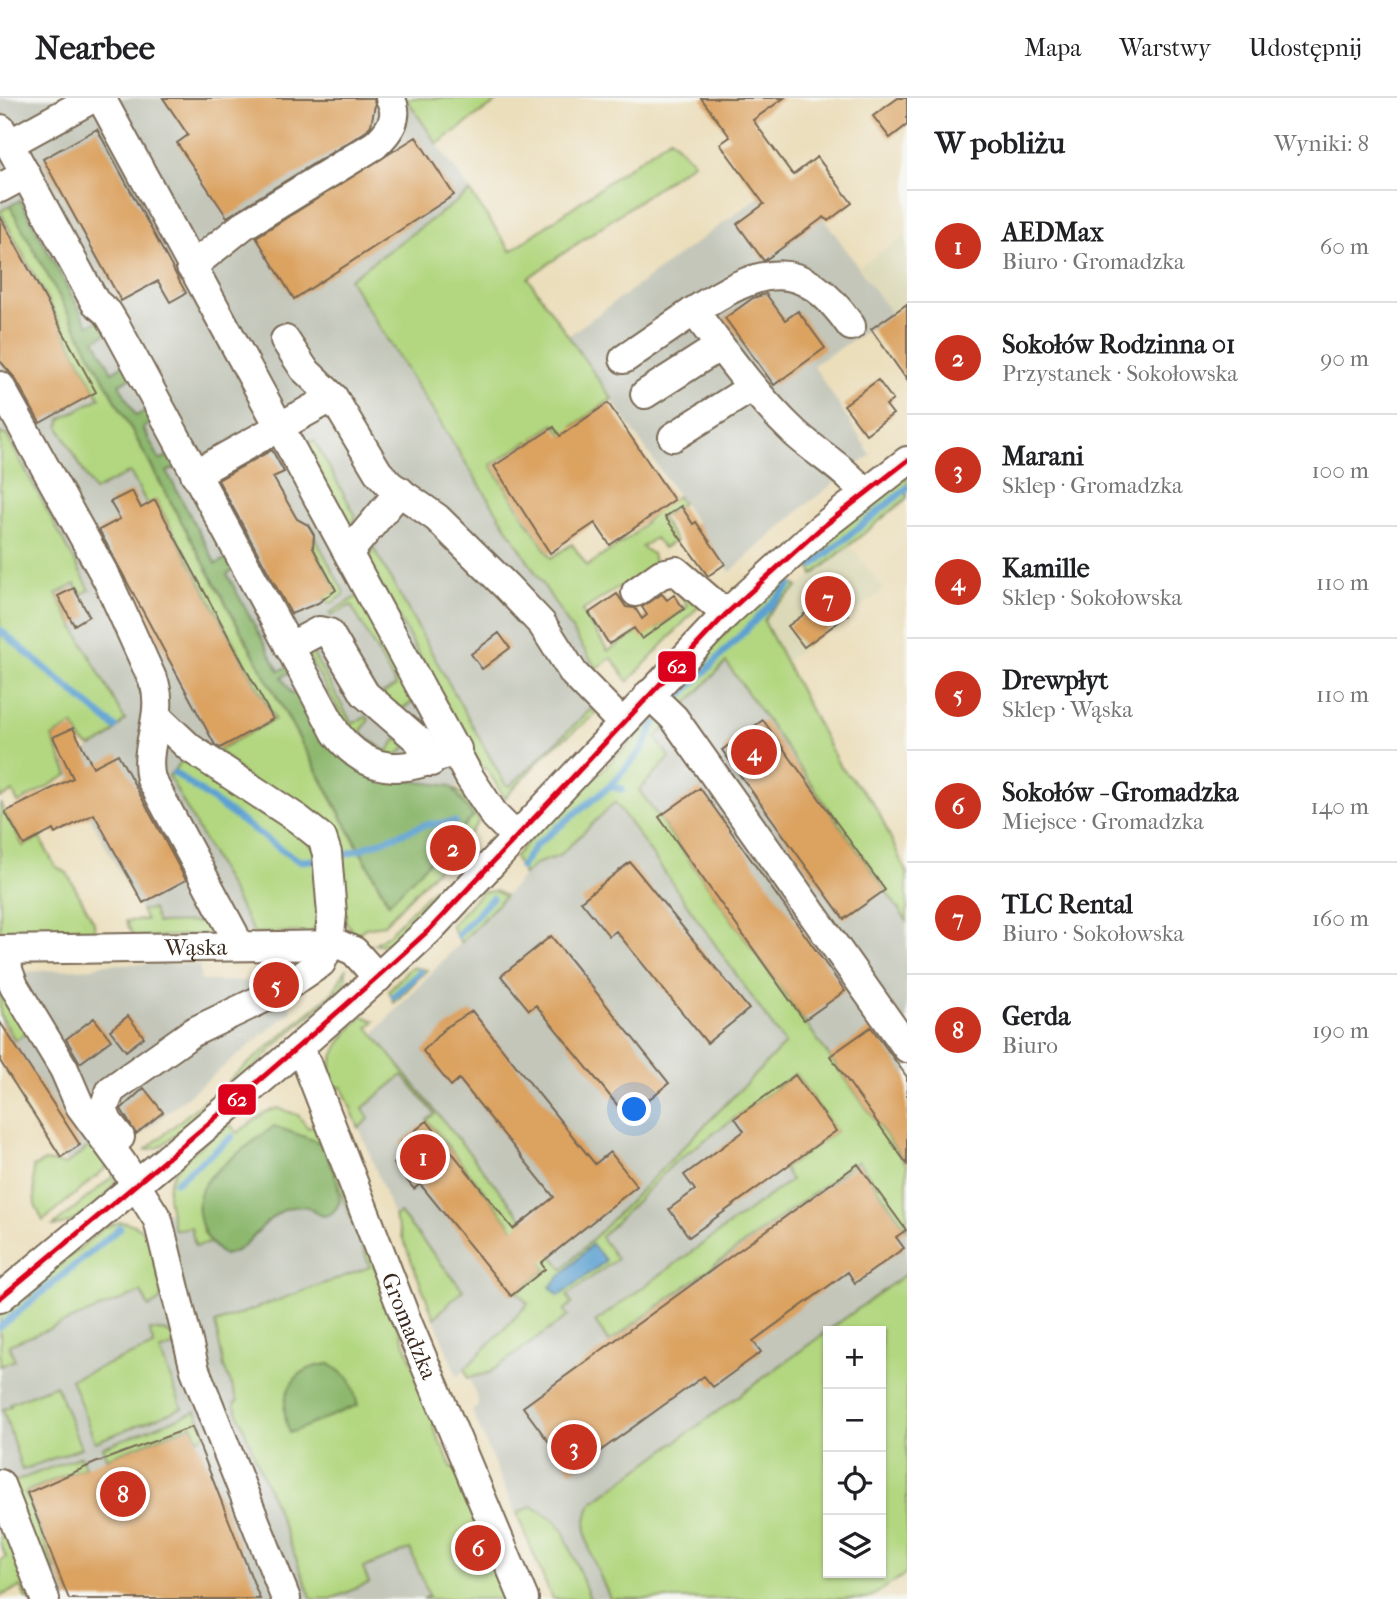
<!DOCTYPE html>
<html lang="pl">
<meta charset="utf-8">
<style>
body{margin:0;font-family:"IM FELL French Canon",serif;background:#f2f2f2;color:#202124}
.controls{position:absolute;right:21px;bottom:21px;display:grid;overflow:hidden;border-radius:0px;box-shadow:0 2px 5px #0004}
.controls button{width:63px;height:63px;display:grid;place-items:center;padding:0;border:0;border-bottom:2px solid #e0e0e0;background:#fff;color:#202124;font:35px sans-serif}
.you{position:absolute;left:635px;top:1012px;width:24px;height:24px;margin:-18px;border:5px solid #fff;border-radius:50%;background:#1a73e8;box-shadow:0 0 0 10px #1a73e833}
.badge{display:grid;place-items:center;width:46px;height:46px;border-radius:50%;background:#c8321e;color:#fff;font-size:23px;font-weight:700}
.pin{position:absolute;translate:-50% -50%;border:4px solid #fff;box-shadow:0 2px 7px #0006}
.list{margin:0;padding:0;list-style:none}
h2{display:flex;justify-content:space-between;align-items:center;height:91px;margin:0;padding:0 28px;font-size:30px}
h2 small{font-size:23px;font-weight:400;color:#757577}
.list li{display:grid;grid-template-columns:46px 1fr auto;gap:21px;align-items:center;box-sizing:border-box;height:112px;padding:0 28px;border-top:2px solid #e0e0e0}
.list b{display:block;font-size:26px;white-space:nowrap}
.list p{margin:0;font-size:23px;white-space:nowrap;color:#757577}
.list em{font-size:23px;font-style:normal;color:#757577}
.icon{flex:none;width:38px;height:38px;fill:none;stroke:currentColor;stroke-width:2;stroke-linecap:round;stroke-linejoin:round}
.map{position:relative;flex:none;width:907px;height:1501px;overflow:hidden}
header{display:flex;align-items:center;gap:42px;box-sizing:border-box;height:98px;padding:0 35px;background:#fff;border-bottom:2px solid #e0e0e0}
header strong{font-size:33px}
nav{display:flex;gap:38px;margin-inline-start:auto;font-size:24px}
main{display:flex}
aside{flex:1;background:#fff}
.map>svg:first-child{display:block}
.built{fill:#dbd9b8}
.industrial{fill:#c3c6b9;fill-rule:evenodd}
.green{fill:#b2d780;stroke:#76804f;stroke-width:2;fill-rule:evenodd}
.forest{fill:#8db86e;stroke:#647146;stroke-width:2}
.water{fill:#5da1d1;stroke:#4c6678;stroke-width:2}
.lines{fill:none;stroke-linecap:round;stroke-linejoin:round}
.stream{stroke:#5da1d1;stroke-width:7}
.building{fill:#dba260}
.minor-casing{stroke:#796955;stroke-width:32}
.minor{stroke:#fff;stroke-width:28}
.bus-1-casing{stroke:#f6f6f2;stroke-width:10}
.bus-1{stroke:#db011c;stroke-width:5}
.labels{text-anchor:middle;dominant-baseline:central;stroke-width:5;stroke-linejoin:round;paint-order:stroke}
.street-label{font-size:23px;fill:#3b2a1e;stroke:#f6f6f2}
.line-badge{stroke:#f6f6f2;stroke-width:2.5}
.badge-label{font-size:19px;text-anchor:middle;font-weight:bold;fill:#fff}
</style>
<header>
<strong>Nearbee</strong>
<nav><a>Mapa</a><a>Warstwy</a><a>Udostępnij</a></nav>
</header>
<main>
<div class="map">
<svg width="907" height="1501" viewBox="0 0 907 1501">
<rect width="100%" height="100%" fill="#f6f6f2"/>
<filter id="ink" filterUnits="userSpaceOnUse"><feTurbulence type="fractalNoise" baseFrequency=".0143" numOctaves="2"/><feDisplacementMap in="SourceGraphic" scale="14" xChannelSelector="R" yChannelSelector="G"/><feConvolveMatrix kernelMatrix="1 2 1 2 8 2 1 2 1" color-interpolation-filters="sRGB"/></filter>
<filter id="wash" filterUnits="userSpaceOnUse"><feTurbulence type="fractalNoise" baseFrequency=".00686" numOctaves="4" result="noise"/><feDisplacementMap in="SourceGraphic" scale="28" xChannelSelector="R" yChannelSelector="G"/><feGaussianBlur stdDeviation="1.57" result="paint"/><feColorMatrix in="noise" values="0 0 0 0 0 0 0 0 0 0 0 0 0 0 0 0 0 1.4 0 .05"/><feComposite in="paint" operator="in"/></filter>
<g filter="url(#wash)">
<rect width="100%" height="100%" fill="#ebdebb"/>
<!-- built -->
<path class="built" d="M907,137V206L892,217L860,168Z
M847,449L855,453L884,492L785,564L765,521L773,510Z"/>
<!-- industrial -->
<path class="industrial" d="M0,0H405L471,94L350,181L605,585L588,603L591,610L510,688L499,693L486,670L454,690L389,805L321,818L312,834L154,838L61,665L107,641L123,623L0,521Z
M792,75L892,217L813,267L871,357L808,405L730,474L568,238Z
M764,523L838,667L872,703L907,776V1475L868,1501H552L472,1313L478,1308V1303L469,1280L465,1271L457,1279L343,988L377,932L535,766L559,758L627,692L651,644ZM828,1233H881V1475H828Z
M102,866H199L201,883H276L292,913L80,1086L0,963V882L23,874L93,870Z
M322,1045L414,1283L358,1307L478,1441L469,1444L477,1464L486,1461L493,1464L507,1501H32L0,1419V1250L206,1084Z"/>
<!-- green -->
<path class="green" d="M406,0H502L437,46Z
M670,40L694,64L528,180L612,301L573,328L625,408L614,415L555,326L534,340L590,424L584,429L529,343L491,367L551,460L572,446L587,468L633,437L659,410L677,398L682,405L661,420L676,443L663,450L655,440L642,449L652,456L655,467L627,489L621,488L582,513L608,553L644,530L656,531L688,508L677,492L674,494L670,489L673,488L700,507L628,584L612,560L596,570L349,181L470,94L511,153Z
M10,108L388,805L472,719L454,690L461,695L479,723L461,746L457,742L446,754L449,759L383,827L365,830L355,838L345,822L341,768L218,652L275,621L156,402L147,406L130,374L94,393L59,329L61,321L100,300L0,113Z
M0,335L7,338L90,492L81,496L75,486L56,496L125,622L107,641L91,649L83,644L73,627L52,639L68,677L18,705L13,694L0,700Z
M314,342L356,418L350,431L304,348Z
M907,376V400L813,477L806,457Z
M315,439L345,496L331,506L323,500L336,492L312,447Z
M373,449L505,686L510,688L591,611L596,616L547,654L505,700L486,670L482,671L369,466Z
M780,479L798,489L773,510L764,523L839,667L872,703L881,719L907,776V823L726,564L680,613L673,603L681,580Z
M360,497L418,602L399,612L382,596L396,588L351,507L331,518L329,515Z
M309,548H327L313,556L352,626L366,619L369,621L360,635L387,654L397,640L406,649L395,659L359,648L305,552Z
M655,620L668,626L656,640L670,660L639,692L907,1067V1131L858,1063L609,1244L595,1224L791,1082L784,1071L836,1033L795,976L675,1064L601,1139L617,1161L567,1197L572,1206L564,1212L568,1218L489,1275L468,1280L465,1271L528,1206L517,1194L546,1171L427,1022L435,1016L403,977L363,1010L369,1021L359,1030L342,989L331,992C326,958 340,941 363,918L375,923L368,929L375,938L563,1171L785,946L615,704L559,758L535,766L524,777L514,759C558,710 610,668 655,620Z
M192,663L297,730L315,751L321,818L312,834L254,835L169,678L181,664Z
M0,705L23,748L40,740L55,768L67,775L94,824L95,842H0Z
M434,790L437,793C420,815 408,851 374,846L388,837Z
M495,793L505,798L461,845L451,827L482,794Z
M153,811L157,825L208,824L215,836L134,840L126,823L146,822L141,812Z
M411,869L427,872L394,905L389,892Z
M346,871V883L340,892L281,942L230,994L229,982L333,894Z
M0,882L4,900L11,902L30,933L15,942L0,917Z
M204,1003L215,1005L160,1049L145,1052Z
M278,1010L298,1017L308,1030L319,1026L436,1325L433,1329L452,1370L455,1369L480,1434L478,1441L469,1444L477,1464L486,1461L493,1464L507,1501H423L429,1498L410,1451L363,1470L369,1485L331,1501H312L234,1305L238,1303L224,1269L215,1225L370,1169L322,1045L200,1112L203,1133L211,1145L195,1148L191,1129L174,1132C172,1120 168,1106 168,1094C168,1065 211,1042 230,1026L237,1035L266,1014Z
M95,1044L112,1065L43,1123L35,1107L33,1069L45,1063L66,1067Z
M117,1075C116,1095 73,1130 53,1128Z
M400,1115L463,1192L434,1220L394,1118Z
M120,1124C158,1126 156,1164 164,1195L159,1203L149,1209L141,1194L9,1247L15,1262L0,1268V1217L105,1129Z
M907,1175V1475L868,1501H610C599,1472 574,1435 592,1405ZM828,1233H881V1475H828Z
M149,1232L167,1234L180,1245L160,1253L182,1310L95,1344L71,1281L154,1248Z
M56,1287L81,1350L22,1372L3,1311L11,1308L10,1305Z
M196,1313L206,1337L198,1340L192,1327L106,1360L103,1349Z
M81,1358L85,1369L25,1394L55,1472L44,1477L8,1386Z
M0,1406L38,1501H26L21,1489L0,1498V1462L6,1459L0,1445Z
M532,1408L556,1423L563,1432L590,1501H552L517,1415Z"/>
<!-- forest -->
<path class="forest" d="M20,102L88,227L103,221L110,233L95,242L112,274L127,265L134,278L119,286L136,318L151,310L158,321L143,330L160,362L175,354L182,366L167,374L216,466L231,458L238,469L227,476L279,573L291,567L294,572L282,579L292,596L304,590L386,680L451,688L473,719L389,805L10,108Z
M274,1028L322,1045L337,1083L340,1103C332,1122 321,1121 308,1109C267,1102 254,1154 224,1157C202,1143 190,1107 206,1084C214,1071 260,1039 274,1028Z
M330,1266L350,1281L358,1307L290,1335C276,1301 291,1268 330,1266Z"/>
<!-- water -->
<path class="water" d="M592,1146L606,1163L559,1198L550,1189Z"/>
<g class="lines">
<!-- stream -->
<path class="stream" d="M813,467L907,390
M0,532L115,629
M681,598L790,487
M175,675L286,755L300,763L315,762
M610,688L642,652L655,625
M361,751L424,727L455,724
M339,758L359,752
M521,769L536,747L605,692L610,688L622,691
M458,837L492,800
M394,898L420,874
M176,1084L232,1039
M0,1229L120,1130"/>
</g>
<g id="blocks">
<!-- building -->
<path class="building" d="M163,0H374L375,7L371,27L365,34L227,119L177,45L188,37Z
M701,0H784L753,22L793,77L817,59L852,105L828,123L824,119L764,163L737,126L764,106L720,46L730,39Z
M898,0H907V27L890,40L873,18Z
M97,31L186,195L170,204L158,183L121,203L43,61Z
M416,39L454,97L294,201L256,139Z
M0,118L96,294L40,325L15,280L0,263Z
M766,196L785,222L798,213L825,250L774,287L725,220L753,200Z
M907,206V282L871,231Z
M878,282L893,302L886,307L893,316L866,336L844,307Z
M608,305L674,402L610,447L595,425L550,455L494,368L554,329L560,338Z
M272,352L284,374L273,379L297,421L308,427L314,437L313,450L336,492L318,505L291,516L218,382Z
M132,393L141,410L155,402L273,621L220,650L215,647L99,432L120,421L110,404Z
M681,408L693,426L696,424L725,466L708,478L665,419Z
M74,490L89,518L74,527L58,498Z
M617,496L626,509L635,510L642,521L647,517L642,509L662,496L667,502L674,497L684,511L642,541L634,530L609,546L589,515Z
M832,496L848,517L804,549L788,528Z
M499,535L510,550L482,571L471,556Z
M763,622L885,792L844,821L722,652Z
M73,630L93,669L118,656L186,782L143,805L94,716L55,736L53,732L24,747L5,714L73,680L53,639Z
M700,690L845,893L804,922L659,719Z
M630,764L749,911L707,945L616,833L609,838L581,803Z
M551,838L669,985L627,1019L536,907L529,912L501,878Z
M472,913L595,1066L610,1054L637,1088L541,1165L545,1171L511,1198L420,1086L414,1091L394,1066L407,1055L400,1045L427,1023L513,1131L554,1099L459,981L451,988L423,953L445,930Z
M128,918L144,939L126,953L110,932Z
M94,920L111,942L80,965L66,941Z
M0,924L80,1047L61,1059L0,963Z
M871,929L907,979V1066L830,958Z
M795,977L836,1033L689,1139L669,1111L695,1092L684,1077L744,1033L735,1020Z
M144,990L163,1014L136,1036L121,1011Z
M858,1066L906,1132L896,1139L904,1150L855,1185L848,1174L753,1243L761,1254L713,1289L704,1278L571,1374L523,1309Z
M192,1329L260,1501H69L27,1395L95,1365Z"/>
</g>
</g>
<g filter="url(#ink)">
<use href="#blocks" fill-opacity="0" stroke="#796955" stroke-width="2"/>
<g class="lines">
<defs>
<g id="minor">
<path d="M101,0L470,680L495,718L516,739"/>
<path d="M1,31L9,46L93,0"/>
<path d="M9,46L95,204L108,215L117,230L336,635C371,681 410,674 457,651"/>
<path d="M0,90L26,76"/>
<path d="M191,169L244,127L375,47C389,34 401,19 390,0"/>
<path d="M694,213C759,171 800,155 851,228"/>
<path d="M285,242L304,271L333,299L378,374L390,387L437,420L506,488L542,526L574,576L622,625"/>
<path d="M624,261L694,213C726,256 756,298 795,335C818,356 844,370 865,395"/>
<path d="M0,288L107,481L155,587C164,619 143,650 151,681L234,836L235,848"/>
<path d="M645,296L720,248"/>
<path d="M673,339L751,290"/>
<path d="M195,376L333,299"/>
<path d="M349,454L400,393"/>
<path d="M636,494L661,476L676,473L726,516"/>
<path d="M289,549L319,533L329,535L365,596L418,642L431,664"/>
<path d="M649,596L674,620L907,950"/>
<path id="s1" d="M0,852L340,847L354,853L378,880"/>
<path d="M7,852L8,872L14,888L64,971L80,1008L122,1065L158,1122L195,1272L286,1501"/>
<path id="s2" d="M298,952L307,965L408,1226L524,1501"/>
<path d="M120,1039L108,1024L103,1011L111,992L193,934L281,892L321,865L329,847L332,816L327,755L322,740L298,721L190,650L157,619"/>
<path d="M0,1200C145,1079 292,961 430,831L726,516L820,431L907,363"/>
<path d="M0,1386L45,1501"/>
</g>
</defs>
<!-- minor casing -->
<use href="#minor" class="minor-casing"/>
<!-- minor -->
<use href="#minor" class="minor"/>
<defs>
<path id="bus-1" d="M0,1200C145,1079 291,959 430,831L726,516L820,431L907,363"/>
</defs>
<!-- bus-1 casing -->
<use href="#bus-1" class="bus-1-casing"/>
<!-- bus-1 -->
<use href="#bus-1" class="bus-1"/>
</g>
</g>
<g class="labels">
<!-- street labels -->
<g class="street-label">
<text stroke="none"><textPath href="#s1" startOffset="196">Wąska</textPath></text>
<text stroke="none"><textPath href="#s2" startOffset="298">Gromadzka</textPath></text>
</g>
</g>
<g class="line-badge">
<rect x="657" y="552" width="40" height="33" rx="7" fill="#db011c"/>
<rect x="217" y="985" width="40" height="33" rx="7" fill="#db011c"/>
</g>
<g class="badge-label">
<text x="677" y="575">62</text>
<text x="237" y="1008">62</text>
</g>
</svg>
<div class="controls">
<button>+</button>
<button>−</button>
<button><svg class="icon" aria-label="locate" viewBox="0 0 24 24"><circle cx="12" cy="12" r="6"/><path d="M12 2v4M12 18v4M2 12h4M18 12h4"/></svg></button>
<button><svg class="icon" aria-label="layers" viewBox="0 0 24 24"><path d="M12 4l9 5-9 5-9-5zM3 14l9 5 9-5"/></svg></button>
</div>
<div class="you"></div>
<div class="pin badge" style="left:423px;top:1059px">1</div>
<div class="pin badge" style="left:453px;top:750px">2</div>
<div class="pin badge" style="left:574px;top:1349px">3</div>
<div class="pin badge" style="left:754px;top:654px">4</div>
<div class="pin badge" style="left:276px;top:887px">5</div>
<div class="pin badge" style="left:478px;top:1450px">6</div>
<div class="pin badge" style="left:828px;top:501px">7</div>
<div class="pin badge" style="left:123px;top:1396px">8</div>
</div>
<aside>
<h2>W pobliżu<small>Wyniki: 8</small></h2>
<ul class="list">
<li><span class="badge">1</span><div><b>AEDMax</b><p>Biuro · Gromadzka</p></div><em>60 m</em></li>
<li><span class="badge">2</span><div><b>Sokołów Rodzinna 01</b><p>Przystanek · Sokołowska</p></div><em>90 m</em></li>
<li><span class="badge">3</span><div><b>Marani</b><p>Sklep · Gromadzka</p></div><em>100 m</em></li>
<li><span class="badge">4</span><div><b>Kamille</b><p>Sklep · Sokołowska</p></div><em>110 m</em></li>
<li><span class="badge">5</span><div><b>Drewpłyt</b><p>Sklep · Wąska</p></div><em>110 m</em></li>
<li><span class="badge">6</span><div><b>Sokołów - Gromadzka</b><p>Miejsce · Gromadzka</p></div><em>140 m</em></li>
<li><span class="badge">7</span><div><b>TLC Rental</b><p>Biuro · Sokołowska</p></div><em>160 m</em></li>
<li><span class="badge">8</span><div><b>Gerda</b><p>Biuro</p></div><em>190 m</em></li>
</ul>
</aside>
</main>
